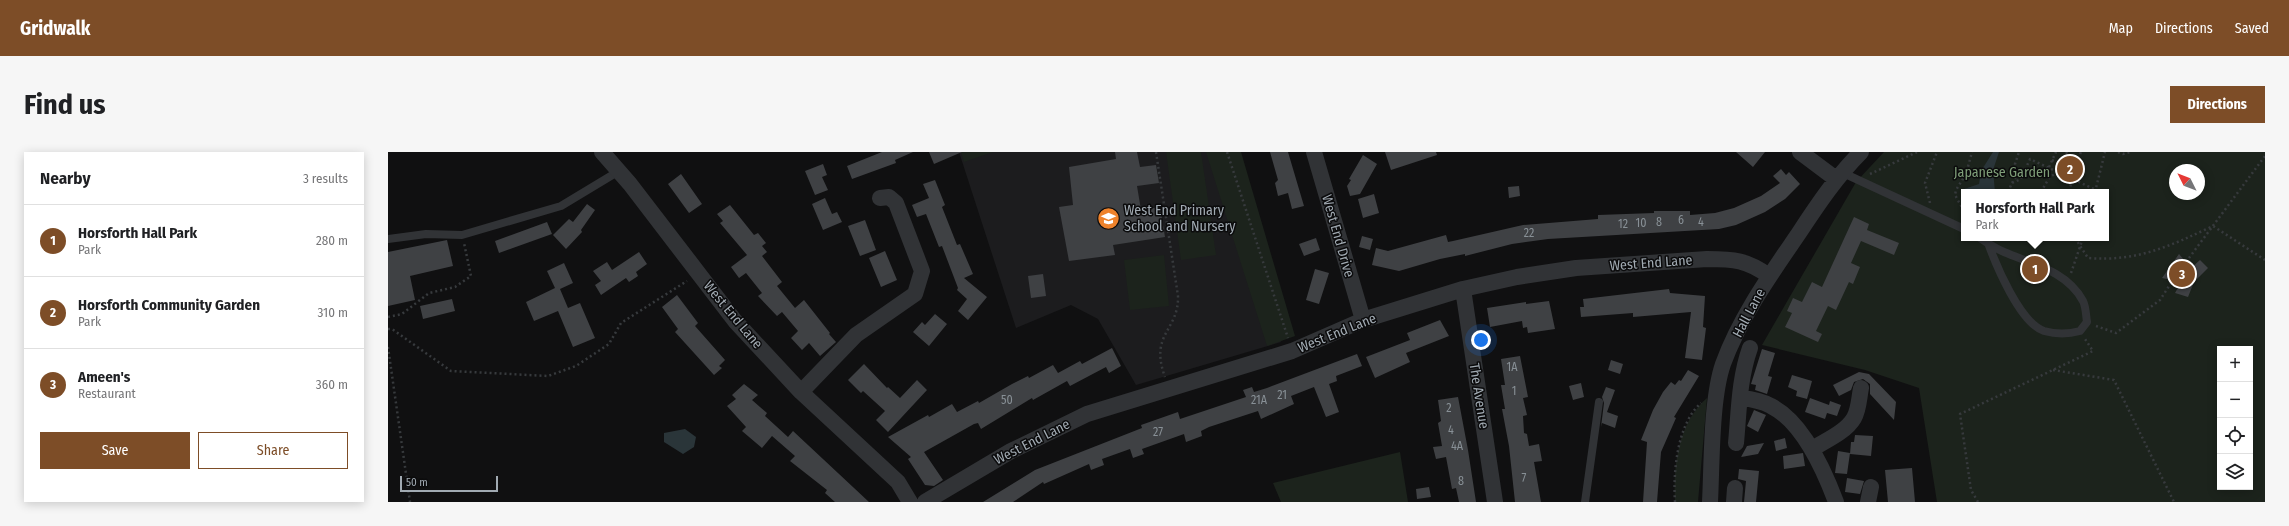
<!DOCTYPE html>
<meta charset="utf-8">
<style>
body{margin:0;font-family:"Fira Sans Condensed",sans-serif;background:#f6f6f6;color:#202124}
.controls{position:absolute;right:12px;bottom:12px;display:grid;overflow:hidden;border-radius:0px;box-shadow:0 2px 10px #0003}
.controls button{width:36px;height:36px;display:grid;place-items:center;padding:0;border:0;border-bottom:1px solid #e0e0e0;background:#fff;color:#202124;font:20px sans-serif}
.compass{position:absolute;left:1781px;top:12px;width:36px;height:36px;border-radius:50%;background:#fff;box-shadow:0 2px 10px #0003;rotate:312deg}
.scale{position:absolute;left:12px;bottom:10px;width:98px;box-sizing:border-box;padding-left:4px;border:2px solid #a1aab2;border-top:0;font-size:11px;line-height:14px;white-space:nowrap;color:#a1aab2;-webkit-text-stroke:3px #0b0b0c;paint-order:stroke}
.you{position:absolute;left:1093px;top:188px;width:14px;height:14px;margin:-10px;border:3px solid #fff;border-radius:50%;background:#1a73e8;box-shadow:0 0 0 6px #1a73e833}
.badge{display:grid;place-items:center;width:26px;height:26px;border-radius:50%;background:#7d4d27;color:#fff;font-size:13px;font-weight:700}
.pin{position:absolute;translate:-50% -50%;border:2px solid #fff;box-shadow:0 1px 4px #0006}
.popup{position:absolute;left:1573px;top:37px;width:148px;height:52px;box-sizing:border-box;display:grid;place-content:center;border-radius:0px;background:#fff;filter:drop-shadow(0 1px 3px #0005);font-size:13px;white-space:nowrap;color:#757577}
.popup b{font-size:15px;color:#202124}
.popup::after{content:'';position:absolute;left:50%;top:100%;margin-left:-8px;border:8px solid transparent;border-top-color:#fff}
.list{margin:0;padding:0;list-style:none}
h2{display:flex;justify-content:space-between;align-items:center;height:52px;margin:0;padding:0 16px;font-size:17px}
h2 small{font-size:13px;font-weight:400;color:#757577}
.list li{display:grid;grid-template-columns:26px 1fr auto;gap:12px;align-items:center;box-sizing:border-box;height:72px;padding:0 16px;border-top:1px solid #e0e0e0}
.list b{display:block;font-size:15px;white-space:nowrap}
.list p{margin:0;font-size:13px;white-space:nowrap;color:#757577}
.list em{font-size:13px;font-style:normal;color:#757577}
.actions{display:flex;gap:8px;padding:12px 16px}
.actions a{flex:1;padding:9px 0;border:1px solid #7d4d27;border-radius:0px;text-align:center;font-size:14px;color:#7d4d27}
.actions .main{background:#7d4d27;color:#fff}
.icon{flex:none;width:22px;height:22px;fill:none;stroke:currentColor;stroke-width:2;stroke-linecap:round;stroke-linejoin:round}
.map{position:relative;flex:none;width:1877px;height:350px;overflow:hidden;border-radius:0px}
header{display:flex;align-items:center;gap:24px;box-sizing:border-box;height:56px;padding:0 20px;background:#7d4d27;color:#fff}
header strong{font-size:19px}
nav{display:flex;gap:22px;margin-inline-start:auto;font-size:14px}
.intro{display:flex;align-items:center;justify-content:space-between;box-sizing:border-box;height:96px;padding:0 24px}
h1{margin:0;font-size:28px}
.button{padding:10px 18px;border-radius:0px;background:#7d4d27;color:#fff;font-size:14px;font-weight:700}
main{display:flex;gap:24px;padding:0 24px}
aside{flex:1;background:#fff;border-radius:0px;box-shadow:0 2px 10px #0003}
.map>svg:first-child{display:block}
.built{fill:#1c1c1e}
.green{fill:#1c231c;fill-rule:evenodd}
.water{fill:#2a3539}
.building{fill:#3f4144}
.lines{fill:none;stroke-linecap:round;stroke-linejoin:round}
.path{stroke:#373a3d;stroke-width:2.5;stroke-dasharray:2 3;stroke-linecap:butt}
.lane{stroke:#313336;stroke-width:8}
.street{stroke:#313336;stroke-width:16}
.labels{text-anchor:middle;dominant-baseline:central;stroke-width:3;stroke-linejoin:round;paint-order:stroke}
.number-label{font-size:12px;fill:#889096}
.park-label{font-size:14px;fill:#7e9d78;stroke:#0b0b0c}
.poi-label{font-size:14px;fill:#a1aab2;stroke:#0b0b0c;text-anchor:start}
.street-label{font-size:14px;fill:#a1aab2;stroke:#0b0b0c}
</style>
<header>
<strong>Gridwalk</strong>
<nav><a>Map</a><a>Directions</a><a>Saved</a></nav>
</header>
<div class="intro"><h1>Find us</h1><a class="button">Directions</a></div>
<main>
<aside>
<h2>Nearby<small>3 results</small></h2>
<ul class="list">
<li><span class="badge">1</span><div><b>Horsforth Hall Park</b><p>Park</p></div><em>280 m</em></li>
<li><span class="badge">2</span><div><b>Horsforth Community Garden</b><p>Park</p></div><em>310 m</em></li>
<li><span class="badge">3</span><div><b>Ameen's</b><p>Restaurant</p></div><em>360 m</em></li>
</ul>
<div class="actions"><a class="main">Save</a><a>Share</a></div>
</aside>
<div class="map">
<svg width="1877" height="350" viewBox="0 0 1877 350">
<rect width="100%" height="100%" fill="#101011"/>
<!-- built -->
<path class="built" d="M571,0H824L893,190L748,233L710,167L683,153L628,176Z"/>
<!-- green -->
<path class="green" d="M573,0H605L576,10Z
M778,0H813L828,103L793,108Z
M818,0H853L907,184L879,194Z
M1496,0H1877V350H1549L1531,236L1477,218L1374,193L1468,30ZM1787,18H1811V42H1787ZM1576,40H1718V86H1576ZM1832,197H1862V335H1832Z
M776,103L781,154L742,158L736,108Z
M1319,246L1310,350H1287C1285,314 1290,271 1319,246Z
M1012,300L1020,350H893L885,331Z"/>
<!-- water -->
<path class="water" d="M1605,0H1611L1605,18L1607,40H1576V46V37L1591,32L1593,19Z
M297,277L308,285L306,295L295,302L276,290V281Z"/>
<!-- building -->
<path class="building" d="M494,0H525L507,8L508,11L464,27L459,14Z
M541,0H574L546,12Z
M727,0H749L752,15L768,13L771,31L749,34L753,58L772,55L777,85L725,93L727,103L681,109L671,55L685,53L681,15L728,7Z
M882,0H900L916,54L904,57L900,41L890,44L887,31L890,28Z
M997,0H1048L1049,3L1003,18Z
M1348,0H1377L1365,15Z
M975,3L989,12L972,42L962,44L959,34L963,28L961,27Z
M435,12L439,23L434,25L440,38L427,43L417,19Z
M1393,17L1398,23L1401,20L1412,32L1397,47L1377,60L1348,73L1331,77L1160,87L1124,92L1077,104V102L1052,107L1011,119L984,113L988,96L1000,99L1058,83L1060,90L1065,89L1135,73L1210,67V63L1266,61V59H1302V63L1327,61L1346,56L1373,44L1392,31L1385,24Z
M293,22L314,52L301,61L280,32Z
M547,28L557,53L554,55L569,93L572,92L585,122L576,126L599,145L580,168L570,159L579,147L569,138L570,136L554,94L551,95L538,62L529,65L524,53L541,46L535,32Z
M1131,34L1132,44L1121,46L1120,35Z
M986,42L991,61L975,66L970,47Z
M437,46L444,62L449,60L454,70L435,78L424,52Z
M199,52L207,58L193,78L194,80L178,97L165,83L181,67L185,70Z
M342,53L366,83L370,81L378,91L374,94L379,100L374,104L394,130L389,134L407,156L416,148L442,181L441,182L448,190L432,204L421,191L414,198L403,186L410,179L394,160L389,164L370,144L374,141L358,121L351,126L343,115L359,103L332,71L335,69L329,62Z
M1466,65L1481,72L1479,78L1511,91L1506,103L1473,89L1463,111L1472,115L1465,132L1461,130L1448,158L1440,154L1428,179L1434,182L1430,190L1397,175L1404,161L1399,159L1405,146L1414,150L1424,130L1434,135Z
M477,68L488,98L472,104L460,74Z
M159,70L164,82L111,101L107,89Z
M974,84L985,87L982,98L971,95Z
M928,86L932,98L916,104L911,92Z
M59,88L65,114L22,124L27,148L0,154V100Z
M497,99L509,128L493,135L481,106Z
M251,100L259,112L248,120L250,124L241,130L238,126L213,143L207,133L213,129L205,119L219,110L224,118Z
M1791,102L1803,116L1812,108L1820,116L1806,130L1800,145L1787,141L1793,130L1774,126Z
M176,111L185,131L172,137L180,156L192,151L207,186L185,195L170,159L146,169L138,150L167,136L159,119Z
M927,117L941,121L931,152L918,148Z
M655,122L658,144L643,146L640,124Z
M1281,137L1282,141L1317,144L1315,175L1318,176L1314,208L1297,206L1303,160L1245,165V161L1193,165L1192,155H1196L1195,147Z
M289,143L310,171L307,174L337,208L331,214L334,216L326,223L287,180L290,177L274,155Z
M64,147L67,159L35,167L32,154Z
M1161,149L1167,177L1140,181L1139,175L1135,176L1134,169L1102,175L1099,156L1138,150V152Z
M547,162L559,172L541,194L525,180L534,170L537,173Z
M1052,168L1061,184L1018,201L1022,210L987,226L978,205L1022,188L1019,181Z
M724,196L733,214L721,221L718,215L682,234L679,229L645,248L644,246L593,277L590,271L586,272L536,300L555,328L546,334L537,333L520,307L523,305L500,285L540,263L541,265L564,252L569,260L590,249L591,251L624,232L640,224L641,226L665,213L670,221L692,209L694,212Z
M1374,197L1387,201L1380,224L1384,225L1379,242L1367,238L1368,233L1363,232Z
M969,202L974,214L948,224L949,229L941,232L951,260L938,265L926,235L903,244L906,252L873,267L870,259L821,275L813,279L814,284L798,290L796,282L754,297L756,302L745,306L742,297L714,307L716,313L703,318L701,312L656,332L655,330L625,350H595L647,318L754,276L753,273L790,260L792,267L858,245L855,238L864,235L866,240L879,236Z
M1132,204L1140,245L1135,246L1139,263L1135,264L1136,281L1139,282L1141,294L1151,292L1154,309L1146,310L1153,350H1127L1121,294L1114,257H1117L1113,233H1117L1113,207Z
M1223,208L1235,212L1232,222L1220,218Z
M476,212L499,236L500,235L512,246L529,228L539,238L500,280L488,268L497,259L475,239L473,241L460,228Z
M1300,218L1311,224L1286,265L1288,266L1273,300L1269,350H1255L1259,290L1253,288L1265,258L1275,240L1283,230L1287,233L1291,228L1293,229Z
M1471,220L1481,222L1508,250L1506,268L1482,242V232L1475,227L1466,230L1463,238L1451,244L1445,233Z
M1404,223L1424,229L1419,247L1408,244L1409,239L1400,235Z
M1193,231L1196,245L1185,248L1181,234Z
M356,232L370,243L364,248L379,261L377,264L400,285L405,279L481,350H447L437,341L439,338L402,309L407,304L384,284L374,296L354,279L358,275L339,254L348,247L344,243Z
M1218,235L1227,238L1219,260L1230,264L1227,276L1214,271L1213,275L1216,251L1214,245Z
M1070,245L1080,298L1088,350H1071L1068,336L1064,337L1058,305L1048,307L1045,295L1054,294L1050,271L1053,269L1050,248Z
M1422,246L1441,253L1442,249L1453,253L1449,264L1439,261L1437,267L1417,260Z
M1366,258L1378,263L1370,280L1359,274Z
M1467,283L1485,284L1483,304L1462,302L1463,290H1466Z
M1397,286L1399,296L1388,299L1386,289Z
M1376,291L1370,302L1353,305L1359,294Z
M1450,299L1462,301L1459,322L1447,321Z
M1415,301L1417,314L1396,317L1395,304Z
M1524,316L1527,350H1500L1497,318Z
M1351,317L1371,319L1368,350H1356L1358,329L1350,327Z
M1459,326L1476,329L1472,342L1457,340Z
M1041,335L1043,345L1029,347L1028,337Z"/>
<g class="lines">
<!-- path -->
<path class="path" d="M768,0L790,144C791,179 761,181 777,225
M839,0L900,186
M1678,0L1688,12
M1730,0L1735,2L1742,0
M1664,8L1685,18
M1661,15L1668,0
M1482,22L1529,0
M1682,25L1693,0
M1624,31L1629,23L1627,12L1631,0
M1620,40L1624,31L1633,27L1642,7L1708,38
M1653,40L1661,26L1668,21L1682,28L1683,32L1681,40
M1707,40L1717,0
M1542,51L1537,31L1549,0
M1576,59L1567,43L1568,38L1578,22L1584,0
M1687,86L1700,106C1749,110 1782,94 1825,74L1877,108
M1798,110L1877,4
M1683,121L1695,86
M0,165L14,162L41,141L67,135L83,124L76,91
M1708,174L1728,181L1772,148L1785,128
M0,177H4L63,219L160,224L188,214L221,192L233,171L299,129
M0,195L22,350
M1665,218L1726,228L1786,350
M1287,350C1285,320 1289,272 1313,251
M1590,350L1583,338L1572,262L1705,199L1697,187"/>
<!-- lane -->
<path class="lane" d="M1453,20L1576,77
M1592,86C1599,91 1607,96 1616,100C1644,112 1679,119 1695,149C1698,155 1698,164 1699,170L1692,179C1681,182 1667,182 1656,179C1632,171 1608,113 1600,91
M0,87L38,82L74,83L173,54L231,19
M1197,350L1211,250"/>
<!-- street -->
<path class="street" d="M214,0L242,32L347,169L413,240L510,330L522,350
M926,0L975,168
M1412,0L1448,27
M1075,137L1107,350
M413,240L468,183L527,142L534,119L508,51L501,45L492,46
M1353,246C1363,247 1374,249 1383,254C1415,270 1436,318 1448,350
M1348,291C1351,259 1351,227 1362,196
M1424,297C1437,289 1458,280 1466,266C1471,257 1471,246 1473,236
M537,350L623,299L699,262L904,199L975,168L1075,137L1129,125L1188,116L1319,107C1346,107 1359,108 1381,124
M1322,350C1324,311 1323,247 1335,212C1352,165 1383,122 1411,81C1430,52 1449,24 1473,0
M1346,350L1347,336
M1480,350L1483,335"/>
</g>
<!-- icons -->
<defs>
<symbol id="school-disc" viewBox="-11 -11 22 22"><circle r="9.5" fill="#ee822b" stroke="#0b0b0c"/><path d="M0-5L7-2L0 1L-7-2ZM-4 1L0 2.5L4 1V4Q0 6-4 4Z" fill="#fff"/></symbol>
</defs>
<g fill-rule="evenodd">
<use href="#school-disc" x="708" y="54" width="25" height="25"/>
</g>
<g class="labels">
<!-- number labels -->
<g class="number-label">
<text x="1293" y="68">6</text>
<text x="1271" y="70">8</text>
<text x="1313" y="70">4</text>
<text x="1253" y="71">10</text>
<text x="1235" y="72">12</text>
<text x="1141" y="81">22</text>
<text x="1124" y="215">1A</text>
<text x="1126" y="239">1</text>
<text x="894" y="243">21</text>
<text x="619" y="248">50</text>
<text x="871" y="248">21A</text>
<text x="1061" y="256">2</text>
<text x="1063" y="278">4</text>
<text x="770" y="280">27</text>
<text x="1069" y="294">4A</text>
<text x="1136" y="326">7</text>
<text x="1073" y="329">8</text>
</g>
<!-- park labels -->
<g class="park-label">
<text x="1614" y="20">Japanese Garden</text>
</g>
<!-- poi labels -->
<g class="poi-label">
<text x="736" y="58">West End Primary<tspan x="736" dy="16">School and Nursery</tspan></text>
</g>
<!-- street labels -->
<g class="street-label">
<text transform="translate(950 84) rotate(74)">West End Drive</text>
<text transform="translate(1263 111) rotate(-4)">West End Lane</text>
<text transform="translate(1361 161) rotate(-62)">Hall Lane</text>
<text transform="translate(345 163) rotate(50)">West End Lane</text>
<text transform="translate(949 181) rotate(-22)">West End Lane</text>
<text transform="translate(1091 244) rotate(81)">The Avenue</text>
<text transform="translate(644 290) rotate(-27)">West End Lane</text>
</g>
</g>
</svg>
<div class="controls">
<button>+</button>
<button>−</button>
<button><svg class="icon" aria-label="locate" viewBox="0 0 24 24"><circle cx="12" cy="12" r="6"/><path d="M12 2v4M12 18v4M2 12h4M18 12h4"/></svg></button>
<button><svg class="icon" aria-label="layers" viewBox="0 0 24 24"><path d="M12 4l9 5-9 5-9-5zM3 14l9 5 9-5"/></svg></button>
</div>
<svg class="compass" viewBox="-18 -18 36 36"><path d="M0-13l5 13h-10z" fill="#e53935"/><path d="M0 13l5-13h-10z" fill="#757577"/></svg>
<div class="scale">50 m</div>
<div class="you"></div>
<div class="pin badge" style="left:1647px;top:117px">1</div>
<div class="popup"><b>Horsforth Hall Park</b>Park</div>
<div class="pin badge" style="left:1682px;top:17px">2</div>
<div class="pin badge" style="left:1794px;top:122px">3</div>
</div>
</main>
